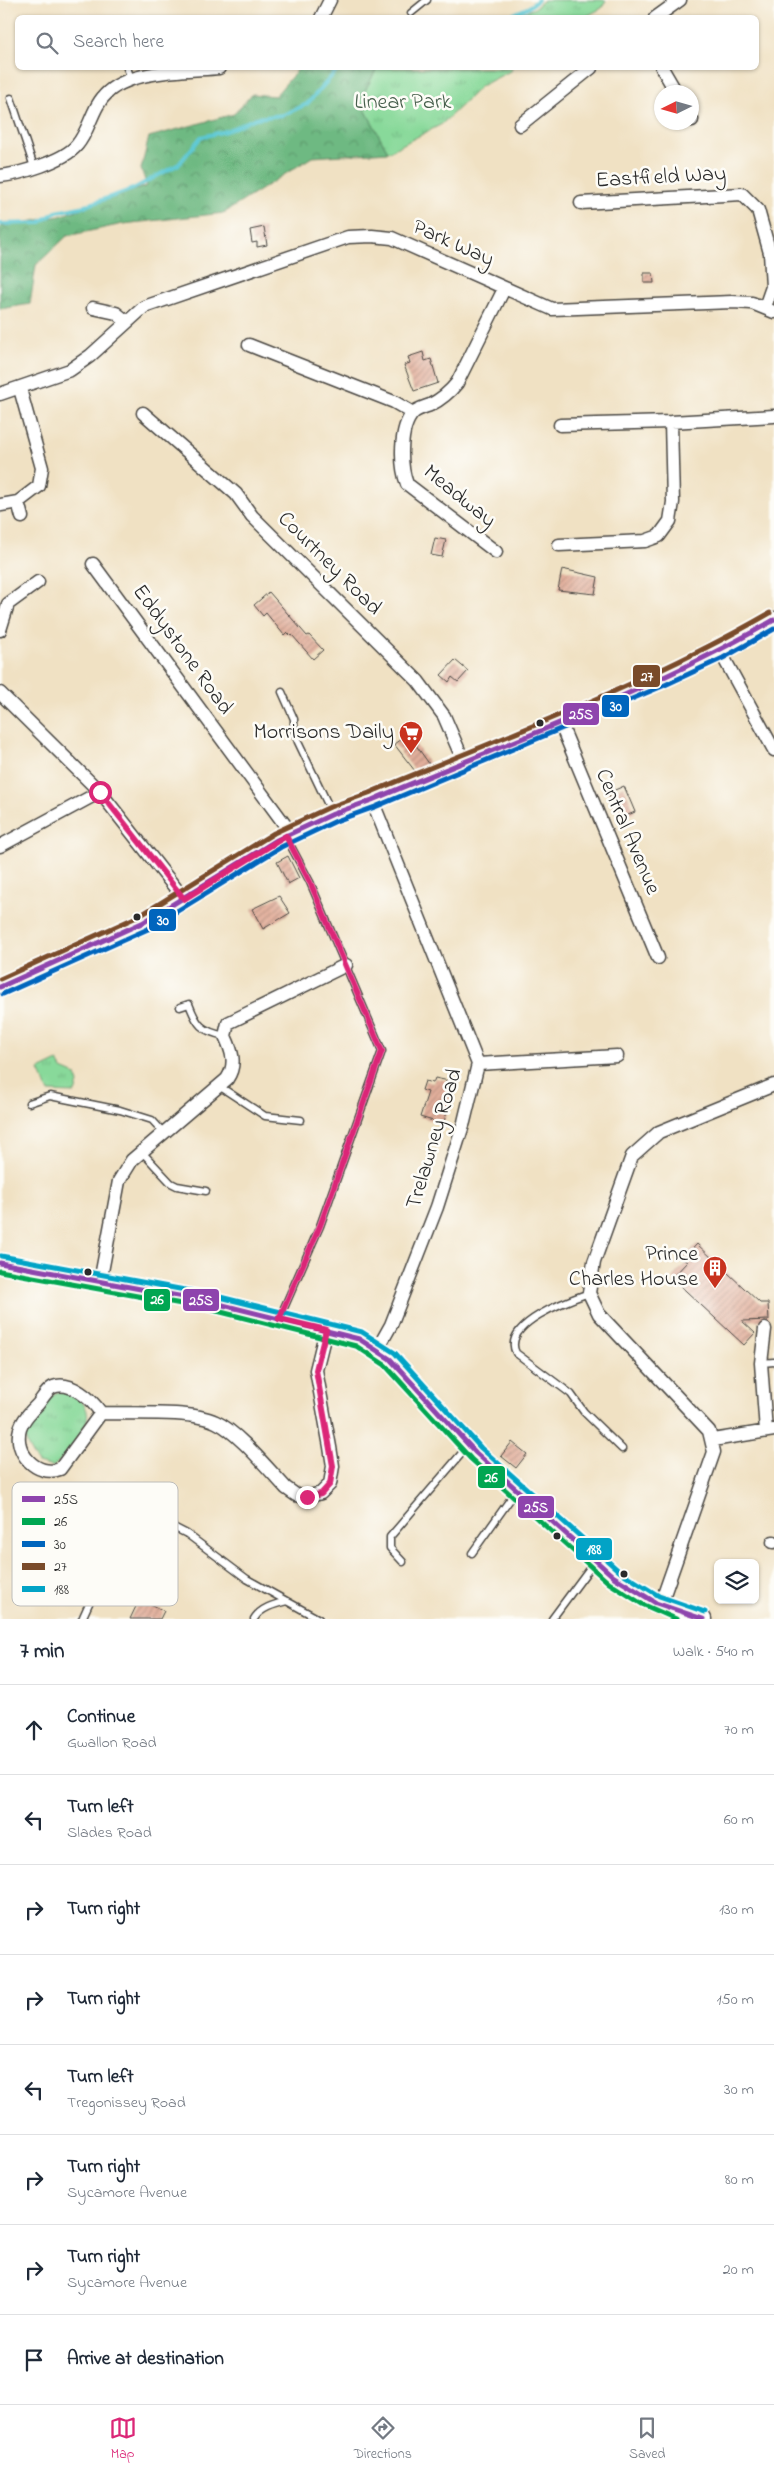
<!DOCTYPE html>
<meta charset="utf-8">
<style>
body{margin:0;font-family:"Indie Flower",sans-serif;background:#f6f6f7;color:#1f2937}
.controls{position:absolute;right:15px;bottom:15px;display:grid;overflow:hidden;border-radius:8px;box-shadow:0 1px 4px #0004}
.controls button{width:45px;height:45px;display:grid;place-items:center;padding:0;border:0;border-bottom:1px solid #e0e1e3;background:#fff;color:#1f2937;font:25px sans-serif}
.compass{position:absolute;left:654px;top:85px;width:45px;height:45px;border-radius:50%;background:#fff;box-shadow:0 1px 4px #0004;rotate:265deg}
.stop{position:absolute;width:15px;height:15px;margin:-11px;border:4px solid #db2777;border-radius:50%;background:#fff}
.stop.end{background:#db2777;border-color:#fff;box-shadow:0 1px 5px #0008}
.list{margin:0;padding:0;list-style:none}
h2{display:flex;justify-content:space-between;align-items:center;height:65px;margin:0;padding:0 20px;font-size:21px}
h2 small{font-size:16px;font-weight:400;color:#747a83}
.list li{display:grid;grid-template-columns:32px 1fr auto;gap:15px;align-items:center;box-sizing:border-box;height:90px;padding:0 20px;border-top:1px solid #e0e1e3}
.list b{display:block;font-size:19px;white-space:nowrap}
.list p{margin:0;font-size:16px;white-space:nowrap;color:#747a83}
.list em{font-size:16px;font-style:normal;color:#747a83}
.icon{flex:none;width:28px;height:28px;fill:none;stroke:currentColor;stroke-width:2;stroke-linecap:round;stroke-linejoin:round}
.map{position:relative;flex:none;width:774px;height:1619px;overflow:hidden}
.search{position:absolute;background:#fff;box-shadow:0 1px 4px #0004;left:15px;right:15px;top:15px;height:55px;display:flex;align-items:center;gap:12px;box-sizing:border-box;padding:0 18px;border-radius:8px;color:#747a83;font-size:19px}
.sheet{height:785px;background:#fff}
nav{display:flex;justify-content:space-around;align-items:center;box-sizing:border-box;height:70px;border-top:1px solid #e0e1e3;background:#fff;font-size:14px;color:#747a83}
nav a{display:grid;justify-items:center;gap:2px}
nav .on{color:#db2777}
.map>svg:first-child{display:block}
.grass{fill:url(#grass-tufts);stroke:#5a8262}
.forest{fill:url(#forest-crowns);stroke:#4c7256}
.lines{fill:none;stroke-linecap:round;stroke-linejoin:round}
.stream{stroke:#5cc8d4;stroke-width:4}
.building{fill:url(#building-hatch)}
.service-casing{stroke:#494642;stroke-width:9}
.minor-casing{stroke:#494642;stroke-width:15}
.tertiary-casing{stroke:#494642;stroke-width:19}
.service{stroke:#fff;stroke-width:6}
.minor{stroke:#fff;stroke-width:12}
.tertiary{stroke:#fff;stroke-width:16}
.bus-1-casing{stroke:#fdfcf7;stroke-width:9}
.bus-2-casing{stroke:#fdfcf7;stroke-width:9}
.bus-3-casing{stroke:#fdfcf7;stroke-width:9}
.bus-4-casing{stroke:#fdfcf7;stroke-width:9}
.bus-5-casing{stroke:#fdfcf7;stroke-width:9}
.bus-1{stroke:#8e44ad;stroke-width:5}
.bus-2{stroke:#00a651;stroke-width:5}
.bus-3{stroke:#0065bd;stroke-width:5}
.bus-4{stroke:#7a4b2a;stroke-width:5}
.bus-5{stroke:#02a3c6;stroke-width:5}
.route{stroke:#db2777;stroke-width:6}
.bus-dot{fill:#2b2b2b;stroke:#fdfcf7;stroke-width:2}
.labels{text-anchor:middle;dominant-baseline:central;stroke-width:5;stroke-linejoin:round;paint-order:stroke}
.park-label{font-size:22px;fill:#475f4c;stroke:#fdfcf7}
.street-label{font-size:22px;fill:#2b2b2b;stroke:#fdfcf7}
.poi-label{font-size:22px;fill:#2b2b2b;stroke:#fdfcf7;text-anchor:end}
.key{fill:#fdfcf7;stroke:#bebdba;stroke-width:1}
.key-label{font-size:14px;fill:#2b2b2b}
.line-badge{stroke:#fdfcf7;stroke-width:2}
.badge-label{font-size:14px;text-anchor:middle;font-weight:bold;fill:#fff}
</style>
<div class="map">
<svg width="774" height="1619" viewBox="0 0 774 1619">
<defs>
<pattern id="grass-tufts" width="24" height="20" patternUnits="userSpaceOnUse" patternTransform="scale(1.25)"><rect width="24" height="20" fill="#88d99a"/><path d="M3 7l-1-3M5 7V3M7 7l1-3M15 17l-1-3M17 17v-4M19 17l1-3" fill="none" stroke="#76ba85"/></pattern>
<pattern id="forest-crowns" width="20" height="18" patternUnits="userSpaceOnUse" patternTransform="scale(1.25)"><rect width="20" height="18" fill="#6eb982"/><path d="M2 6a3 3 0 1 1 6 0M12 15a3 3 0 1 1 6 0" fill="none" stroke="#5b976b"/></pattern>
<pattern id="building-hatch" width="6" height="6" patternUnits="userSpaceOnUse" patternTransform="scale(1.25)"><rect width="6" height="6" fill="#e2af9b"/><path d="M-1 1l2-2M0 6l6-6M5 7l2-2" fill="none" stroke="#b78f7f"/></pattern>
</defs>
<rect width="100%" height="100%" fill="#fdfcf7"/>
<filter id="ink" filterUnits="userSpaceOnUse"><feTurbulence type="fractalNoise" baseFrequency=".02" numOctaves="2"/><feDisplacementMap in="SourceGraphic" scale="10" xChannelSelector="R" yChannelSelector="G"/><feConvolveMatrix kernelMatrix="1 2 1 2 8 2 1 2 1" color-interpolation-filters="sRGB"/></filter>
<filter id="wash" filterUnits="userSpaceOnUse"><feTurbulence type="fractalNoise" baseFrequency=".0096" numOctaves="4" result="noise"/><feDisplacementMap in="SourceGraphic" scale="20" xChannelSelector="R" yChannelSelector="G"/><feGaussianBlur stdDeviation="1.12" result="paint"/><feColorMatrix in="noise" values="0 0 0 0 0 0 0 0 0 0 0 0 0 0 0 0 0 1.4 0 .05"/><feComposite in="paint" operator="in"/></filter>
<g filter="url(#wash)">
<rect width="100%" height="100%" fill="#f0e1c3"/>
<!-- grass -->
<path class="grass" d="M544,0H606L602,8L585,17H513L535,8Z
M377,68H512V70L481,86L442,124L388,152L360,100Z
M58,1061L62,1069L76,1075L78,1084L75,1093L49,1092L39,1070Z
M58,1392C72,1392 91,1403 87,1420C84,1432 63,1459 53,1467L38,1463C21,1439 21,1431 41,1408C46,1402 51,1395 58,1392Z"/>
<!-- forest -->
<path class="forest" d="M299,68H377L360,100L388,152L312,157L224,213L123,224L67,236L36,265L30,304L0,309V227L60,216L147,186L141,169L149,137L234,114L252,94L275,96Z"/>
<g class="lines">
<!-- stream -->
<path class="stream" d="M505,18L529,7L538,0
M0,224L39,223L56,212L85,206L133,189L179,164L201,137L226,131L256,118L283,115L307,104L339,68"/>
</g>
<g id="blocks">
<!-- building -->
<path class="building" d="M264,227L267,245L257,247V242L252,243L250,230Z
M644,273H653L654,283H644Z
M423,352L425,361L431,359L438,383L414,391L404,365L410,363L408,357Z
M435,538L446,540L442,557L431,555Z
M562,569L598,577L595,594L558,590Z
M269,592L307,636L309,635L323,650L313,659L292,635L291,636L287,632L284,635L266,613L263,616L254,605Z
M455,660L468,671L458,682L452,677L449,682L441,675Z
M408,734L430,765L415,771L394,744Z
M624,786L635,812L619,819L608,793Z
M288,856L299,878L288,884L277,862Z
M279,896L290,913L263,929L252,909Z
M435,1078L449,1081L446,1093H451L450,1104L443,1124L420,1117L428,1092L422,1090L425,1081L433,1083Z
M697,1244L760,1303H768L769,1320L742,1321L755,1333L744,1345L672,1278L687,1262L683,1259Z
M512,1442L527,1454L516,1468L501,1456Z
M140,1598L164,1611L160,1619H130Z"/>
</g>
</g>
<g filter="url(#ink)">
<use href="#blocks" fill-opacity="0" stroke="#494642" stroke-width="1"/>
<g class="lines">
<defs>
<path id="service" d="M411,13L427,0
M127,68L131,78
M11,98L34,167
M282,692L294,719V730L298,742L332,813
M180,1007L189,1004C197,1025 201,1031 225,1036
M219,1086L265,1116L301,1120
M29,1103L50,1096L120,1110L152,1120L164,1133
M142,1152L171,1183L177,1186L206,1191
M589,1293C569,1300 501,1324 516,1353L571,1394L584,1412L622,1449
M280,1317L320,1226L382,1051L310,882L286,837
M761,1363L774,1362
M472,1553L516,1491
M403,1562L390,1548V1537L468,1446
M82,1619L109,1559L146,1513L187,1534L247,1579L319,1619
M254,1619C260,1608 275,1604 287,1601
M552,1619L595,1561"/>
<path id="minor" d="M321,18L330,0
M655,18L680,0
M662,68L676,92
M692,119V120
M520,125L591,68
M0,176C20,174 64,161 77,145C90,130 92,106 108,92C132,70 187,71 219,68
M581,203L742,194L758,210L770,253L772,287L765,307
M93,308L116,313L127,322
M249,345L394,402L413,413
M0,394L70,370L90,356L144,307L348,237L372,236L392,238L552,309L732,302L752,303L774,312
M143,413L236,494L252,516L418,681L444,716L463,760
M560,425L671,422L774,416
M18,502L22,517
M1,505L18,502L39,486L42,468L20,389
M559,545L645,541L659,536L670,521L673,502L671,422
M496,552L407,484C400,466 399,428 413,413C417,409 425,407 430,405C442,399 449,393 457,383L504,289
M93,564L291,833
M0,630L8,604L38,582
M720,651L774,750
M0,693L100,792L184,899
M559,720L658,958
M372,800L478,1064L464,1122L437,1207L391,1325L377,1350
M0,846L100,792
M478,1064L617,1056
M100,1282L119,1181L132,1160L227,1079C237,1064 232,1051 225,1036L228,1023L346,965
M765,1329L761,1363L766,1431
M101,1413L60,1469C37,1478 13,1452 20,1429C23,1419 31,1411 38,1404C42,1399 47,1390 53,1387C71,1380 92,1400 101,1413C132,1414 190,1410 216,1422C238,1432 269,1470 286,1488L296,1495L307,1497L321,1493L330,1484L333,1466L330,1447L316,1370L326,1330
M713,1440L774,1430
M773,1542H774
M660,1606L714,1452L709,1431L599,1314L589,1293L594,1262L632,1156L659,1132L774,1085"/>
<path id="tertiary" d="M0,987L144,922L184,899L277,840L333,814L372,800L662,678L720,651L774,620
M0,1263L211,1302L359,1339L390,1359L476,1453L614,1577C642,1598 669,1611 703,1619"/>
</defs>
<!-- service casing -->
<use href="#service" class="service-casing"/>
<!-- minor casing -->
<use href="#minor" class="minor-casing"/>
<!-- tertiary casing -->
<use href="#tertiary" class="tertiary-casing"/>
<!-- service -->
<use href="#service" class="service"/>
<!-- minor -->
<use href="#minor" class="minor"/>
<!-- tertiary -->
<use href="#tertiary" class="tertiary"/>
<defs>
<path id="bus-1" d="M0,987L144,922L277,840L333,814L372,800C507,743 647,693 774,620
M0,1263L211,1302L359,1339L390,1359L476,1453L614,1577L656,1603L703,1619"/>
<path id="bus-2" d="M0,1271L209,1309L356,1346L385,1365L471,1459L609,1583L642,1604L676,1619"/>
<path id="bus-3" d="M3,994L148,929L281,847L336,821L375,807L665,685L723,658L774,629"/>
<path id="bus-4" d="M0,979L141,915L274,833L330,807L369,793C503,737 644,686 770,613"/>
<path id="bus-5" d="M1,1256L212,1295L362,1332L395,1353L481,1448L619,1571L659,1596L705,1612"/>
</defs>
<!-- bus-1 casing -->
<use href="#bus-1" class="bus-1-casing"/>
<!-- bus-2 casing -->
<use href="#bus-2" class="bus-2-casing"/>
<!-- bus-3 casing -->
<use href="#bus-3" class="bus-3-casing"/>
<!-- bus-4 casing -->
<use href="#bus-4" class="bus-4-casing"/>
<!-- bus-5 casing -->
<use href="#bus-5" class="bus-5-casing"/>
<!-- bus-1 -->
<use href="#bus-1" class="bus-1"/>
<!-- bus-2 -->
<use href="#bus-2" class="bus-2"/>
<!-- bus-3 -->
<use href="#bus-3" class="bus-3"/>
<!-- bus-4 -->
<use href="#bus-4" class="bus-4"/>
<!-- bus-5 -->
<use href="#bus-5" class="bus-5"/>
</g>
</g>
<g class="lines" filter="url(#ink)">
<!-- route -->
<path class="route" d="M100,792L184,899L286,836L310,882L382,1051L320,1226L279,1319L326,1330L316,1370L333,1466L330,1484L321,1494L307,1497"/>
</g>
<!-- icons -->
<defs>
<symbol id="supermarket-pin" viewBox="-11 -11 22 30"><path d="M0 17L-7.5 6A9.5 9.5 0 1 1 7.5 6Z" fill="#c8321e" stroke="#fdfcf7"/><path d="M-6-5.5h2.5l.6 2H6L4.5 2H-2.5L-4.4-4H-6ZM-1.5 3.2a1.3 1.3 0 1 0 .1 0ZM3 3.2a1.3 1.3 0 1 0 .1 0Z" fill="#fff"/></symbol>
<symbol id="building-pin" viewBox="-11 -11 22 30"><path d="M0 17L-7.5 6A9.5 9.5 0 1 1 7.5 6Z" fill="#c8321e" stroke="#fdfcf7"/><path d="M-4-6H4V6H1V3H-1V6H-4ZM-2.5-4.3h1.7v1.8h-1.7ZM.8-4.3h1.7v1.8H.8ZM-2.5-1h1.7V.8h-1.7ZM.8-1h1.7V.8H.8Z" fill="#fff"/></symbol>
</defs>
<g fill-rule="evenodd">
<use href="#supermarket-pin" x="397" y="719" width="28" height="38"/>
<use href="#building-pin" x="701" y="1254" width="28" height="38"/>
</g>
<!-- markers -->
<g class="bus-dot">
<circle cx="540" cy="723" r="4.5"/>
<circle cx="137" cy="917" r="4.5"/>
<circle cx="88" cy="1272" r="4.5"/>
<circle cx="557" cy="1536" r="4.5"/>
<circle cx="624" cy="1574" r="4.5"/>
</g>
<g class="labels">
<!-- park labels -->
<g class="park-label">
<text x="403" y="103">Linear Park</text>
</g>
<!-- street labels -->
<g class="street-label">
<text transform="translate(661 178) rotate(-3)">Eastfield Way</text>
<text transform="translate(453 244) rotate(24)">Park Way</text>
<text transform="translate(459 497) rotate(39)">Meadway</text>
<text transform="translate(329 564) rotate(45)">Courtney Road</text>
<text transform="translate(182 650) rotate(54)">Eddystone Road</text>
<text transform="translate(627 832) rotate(67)">Central Avenue</text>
<text transform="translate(435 1139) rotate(-73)">Trelawney Road</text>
</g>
<!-- poi labels -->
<g class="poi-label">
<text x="394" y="733">Morrisons Daily</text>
<text x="698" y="1255">Prince<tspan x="698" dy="25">Charles House</tspan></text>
</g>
</g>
<!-- legend -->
<rect x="12" y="1482" width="166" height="124" rx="8" class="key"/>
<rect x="22" y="1496" width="23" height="6" fill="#8e44ad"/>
<rect x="22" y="1518" width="23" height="7" fill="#00a651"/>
<rect x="22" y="1541" width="23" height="6" fill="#0065bd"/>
<rect x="22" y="1563" width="23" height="7" fill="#7a4b2a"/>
<rect x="22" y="1586" width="23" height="6" fill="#02a3c6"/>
<g class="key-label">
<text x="54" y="1504">25S</text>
<text x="54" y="1526">26</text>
<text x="54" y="1549">30</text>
<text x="54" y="1571">27</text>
<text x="54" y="1594">188</text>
</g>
<g class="line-badge">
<rect x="632" y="664" width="29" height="24" rx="5" fill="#7a4b2a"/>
<rect x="601" y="694" width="29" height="24" rx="5" fill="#0065bd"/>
<rect x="562" y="702" width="38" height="24" rx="5" fill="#8e44ad"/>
<rect x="148" y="908" width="29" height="24" rx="5" fill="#0065bd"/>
<rect x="143" y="1288" width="28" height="24" rx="5" fill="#00a651"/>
<rect x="182" y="1288" width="38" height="24" rx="5" fill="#8e44ad"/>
<rect x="477" y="1465" width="29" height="24" rx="5" fill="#00a651"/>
<rect x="517" y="1495" width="38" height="24" rx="5" fill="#8e44ad"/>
<rect x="575" y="1537" width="38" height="24" rx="5" fill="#02a3c6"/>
</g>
<g class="badge-label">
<text x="647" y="681">27</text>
<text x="616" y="711">30</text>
<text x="581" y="719">25S</text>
<text x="163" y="925">30</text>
<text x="157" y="1304">26</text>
<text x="201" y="1305">25S</text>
<text x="491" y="1482">26</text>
<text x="536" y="1512">25S</text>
<text x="594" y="1554">188</text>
</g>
</svg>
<div class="controls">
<button><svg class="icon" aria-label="layers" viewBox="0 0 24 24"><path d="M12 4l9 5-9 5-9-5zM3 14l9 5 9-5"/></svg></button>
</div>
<svg class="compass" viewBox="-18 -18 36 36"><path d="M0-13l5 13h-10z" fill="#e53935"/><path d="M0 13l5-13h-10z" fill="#747a83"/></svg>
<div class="stop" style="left:100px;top:792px"></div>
<div class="stop end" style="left:307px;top:1497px"></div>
<div class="search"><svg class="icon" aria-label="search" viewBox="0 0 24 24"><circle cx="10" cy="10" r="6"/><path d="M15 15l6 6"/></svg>Search here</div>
</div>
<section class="sheet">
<h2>7 min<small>Walk · 540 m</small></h2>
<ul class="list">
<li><svg class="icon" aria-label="ahead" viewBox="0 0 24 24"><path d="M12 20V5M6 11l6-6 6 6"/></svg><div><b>Continue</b><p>Gwallon Road</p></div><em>70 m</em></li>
<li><svg class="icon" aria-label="left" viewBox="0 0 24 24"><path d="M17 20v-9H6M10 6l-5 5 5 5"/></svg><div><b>Turn left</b><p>Slades Road</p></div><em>60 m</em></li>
<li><svg class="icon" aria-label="right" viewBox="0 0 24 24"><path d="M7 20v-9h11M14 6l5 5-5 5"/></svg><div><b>Turn right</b></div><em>130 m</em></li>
<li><svg class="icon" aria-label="right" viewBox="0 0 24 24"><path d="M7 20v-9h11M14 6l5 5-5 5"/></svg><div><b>Turn right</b></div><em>150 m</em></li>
<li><svg class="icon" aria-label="left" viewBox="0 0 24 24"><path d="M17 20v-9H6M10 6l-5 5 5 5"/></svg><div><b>Turn left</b><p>Tregonissey Road</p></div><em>30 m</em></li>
<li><svg class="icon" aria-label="right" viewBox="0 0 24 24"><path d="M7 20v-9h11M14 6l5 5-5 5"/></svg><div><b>Turn right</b><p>Sycamore Avenue</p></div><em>80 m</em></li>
<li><svg class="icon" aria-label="right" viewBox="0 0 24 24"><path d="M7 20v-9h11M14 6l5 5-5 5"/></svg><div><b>Turn right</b><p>Sycamore Avenue</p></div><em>20 m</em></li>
<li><svg class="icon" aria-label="arrive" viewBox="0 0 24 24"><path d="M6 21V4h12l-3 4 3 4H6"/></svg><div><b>Arrive at destination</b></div></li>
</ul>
</section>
<nav>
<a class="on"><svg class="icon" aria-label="map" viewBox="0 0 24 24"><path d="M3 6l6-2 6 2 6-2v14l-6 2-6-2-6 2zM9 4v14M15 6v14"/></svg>Map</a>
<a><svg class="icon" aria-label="directions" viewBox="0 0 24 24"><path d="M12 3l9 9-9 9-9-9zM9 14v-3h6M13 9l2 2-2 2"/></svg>Directions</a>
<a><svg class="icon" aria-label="saved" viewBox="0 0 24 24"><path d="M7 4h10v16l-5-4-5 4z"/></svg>Saved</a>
</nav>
